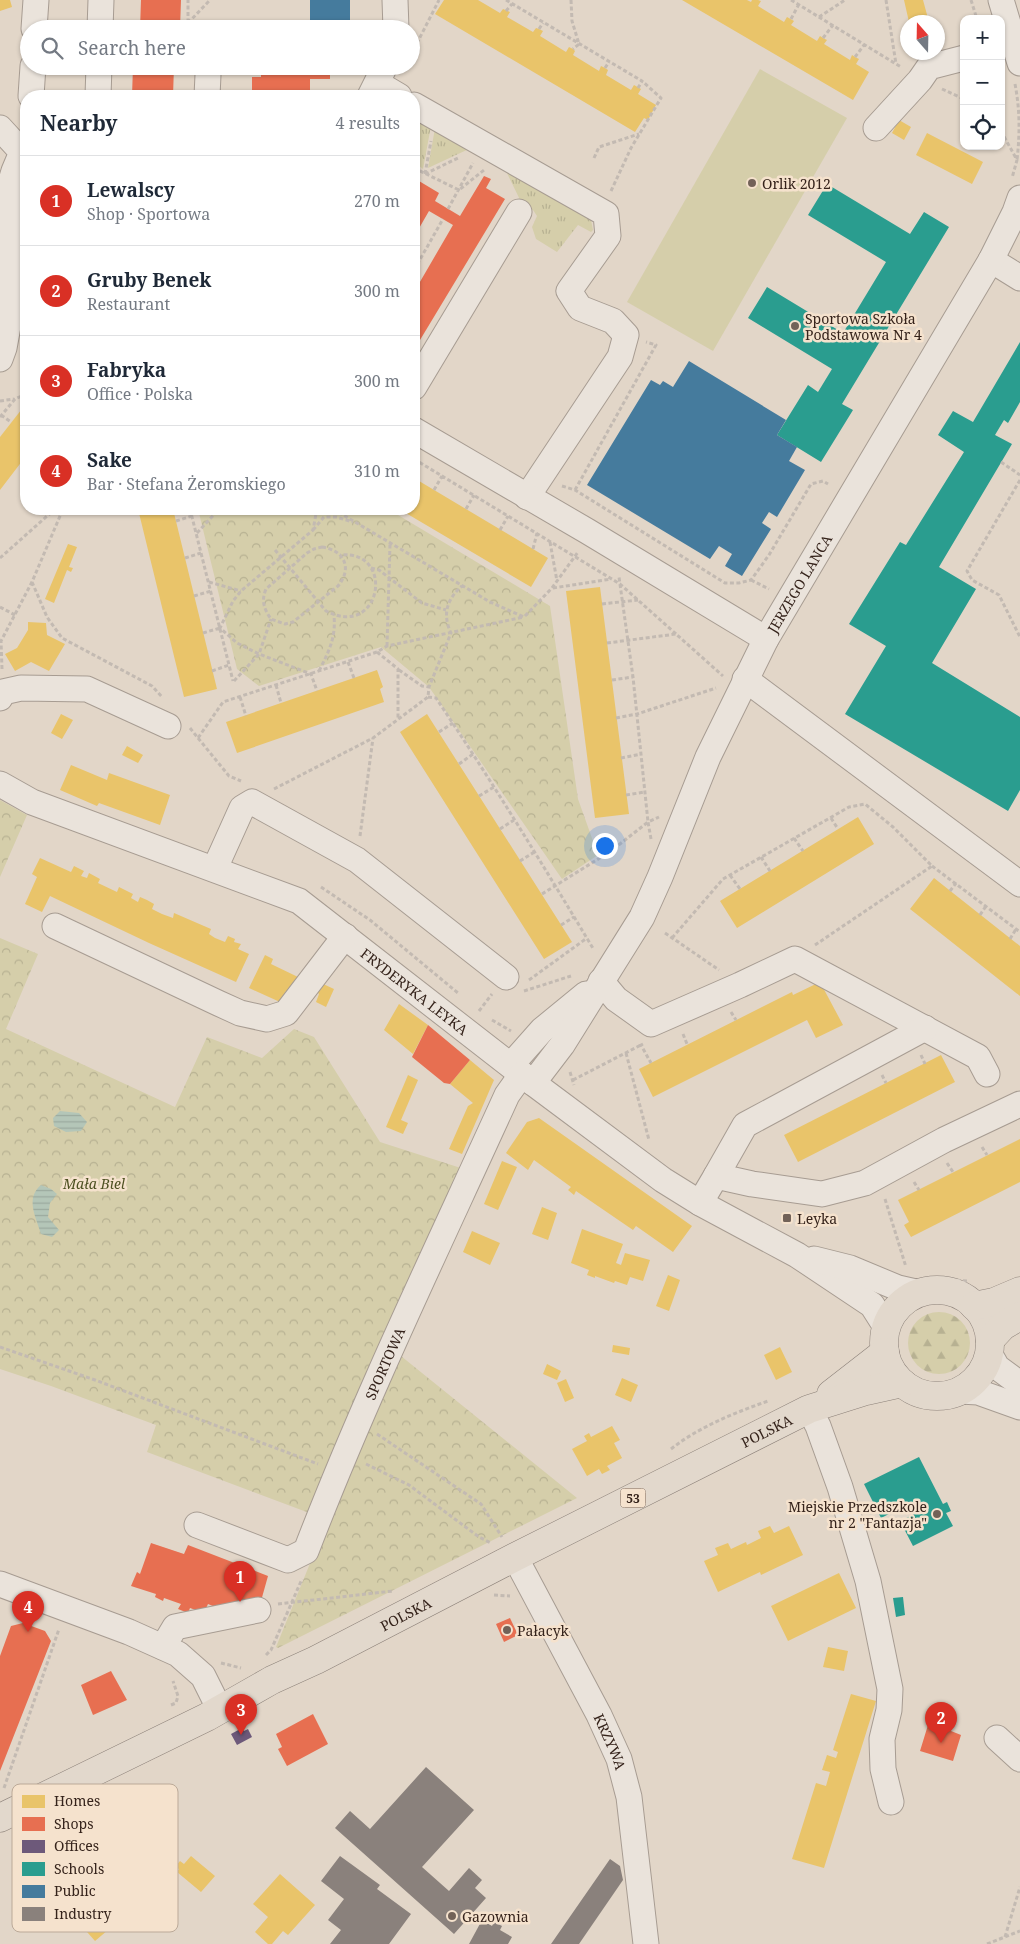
<!DOCTYPE html>
<meta charset="utf-8">
<style>
body{margin:0;font-family:"Noto Serif",serif;background:#f2f2f3;color:#1f2937}
.controls{position:absolute;right:15px;top:15px;display:grid;overflow:hidden;border-radius:10px;box-shadow:0 1px 4px #0004}
.controls button{width:45px;height:45px;display:grid;place-items:center;padding:0;border:0;border-bottom:1px solid #e0e1e3;background:#fff;color:#1f2937;font:25px sans-serif}
.compass{position:absolute;left:900px;top:15px;width:45px;height:45px;border-radius:50%;background:#fff;box-shadow:0 1px 4px #0004;rotate:340deg}
.you{position:absolute;left:604px;top:845px;width:18px;height:18px;margin:-12px;border:4px solid #fff;border-radius:50%;background:#1a73e8;box-shadow:0 0 0 8px #1a73e833}
.badge{display:grid;place-items:center;width:32px;height:32px;border-radius:50%;background:#d93025;color:#fff;font-size:16px;font-weight:700}
.pin{position:absolute;translate:-50% -41px;filter:drop-shadow(0 1px 2px #0008)}
.pin::after{content:'';position:absolute;top:26px;width:18px;height:15px;background:inherit;clip-path:polygon(0 0,100% 0,50% 100%)}
.list{margin:0;padding:0;list-style:none}
h2{display:flex;justify-content:space-between;align-items:center;height:65px;margin:0;padding:0 20px;font-size:21px}
h2 small{font-size:16px;font-weight:400;color:#747a83}
.list li{display:grid;grid-template-columns:32px 1fr auto;gap:15px;align-items:center;box-sizing:border-box;height:90px;padding:0 20px;border-top:1px solid #e0e1e3}
.list b{display:block;font-size:19px;white-space:nowrap}
.list p{margin:0;font-size:16px;white-space:nowrap;color:#747a83}
.list em{font-size:16px;font-style:normal;color:#747a83}
.icon{flex:none;width:28px;height:28px;fill:none;stroke:currentColor;stroke-width:2;stroke-linecap:round;stroke-linejoin:round}
.map{position:relative;flex:none;width:1020px;height:1944px;overflow:hidden}
.search{position:absolute;background:#fff;box-shadow:0 1px 4px #0004;left:20px;top:20px;width:400px;height:55px;display:flex;align-items:center;gap:12px;box-sizing:border-box;padding:0 18px;border-radius:28px;color:#747a83;font-size:19px}
.panel{position:absolute;background:#fff;box-shadow:0 1px 4px #0004;left:20px;top:90px;width:400px;height:425px;border-radius:20px}
.map>svg:first-child{display:block}
.grass{fill:url(#grass-tufts)}
.forest{fill:url(#forest-firs)}
.park{fill:url(#park-crowns)}
.pitch{fill:#d5ceaa}
.water{fill:url(#water-rules)}
.homes{fill:#e9c46a}
.shops{fill:#e76f51}
.offices{fill:#6d597a}
.schools{fill:#2a9d8f}
.public{fill:#457b9d}
.industry{fill:#8a817c}
.lines{fill:none;stroke-linecap:round;stroke-linejoin:round}
.minor-casing{stroke:#a79c92;stroke-width:27}
.major-casing{stroke:#8c8179;stroke-width:29}
.path{stroke:#c3bab2;stroke-width:3;stroke-dasharray:4 2.5;stroke-linecap:butt}
.minor{stroke:#eae3db;stroke-width:25}
.major{stroke:#e2d8cc;stroke-width:28}
.poi-dot{fill:#726258;stroke:#f5e2cd;stroke-width:2}
.labels{text-anchor:middle;dominant-baseline:central;stroke-width:5;stroke-linejoin:round;paint-order:stroke}
.shield{fill:#f5e2cd;stroke:#6f5c50;stroke-width:1}
.shield-label{font-size:12px;font-weight:bold;fill:#35231b}
.poi-label{font-size:14px;fill:#35231b;stroke:#f5e2cd;text-anchor:start}
.street-label{font-size:14px;fill:#35231b;stroke:#f5e2cd}
.park-label{font-size:14px;font-style:italic;fill:#4e5122;stroke:#f5e2cd}
.key{fill:#f5e2cd;stroke:#bba998;stroke-width:1}
.key-label{font-size:14px;fill:#35231b}
</style>
<div class="map">
<svg width="1020" height="1944" viewBox="0 0 1020 1944">
<defs>
<pattern id="grass-tufts" width="24" height="20" patternUnits="userSpaceOnUse" patternTransform="scale(1.25)"><rect width="24" height="20" fill="#d5ceaa"/><path d="M3 7l-1-3M5 7V3M7 7l1-3M15 17l-1-3M17 17v-4M19 17l1-3" fill="none" stroke="#b7b192"/></pattern>
<pattern id="forest-firs" width="22" height="20" patternUnits="userSpaceOnUse" patternTransform="scale(1.25)"><rect width="22" height="20" fill="#d5ceaa"/><path d="M5 1l3.5 6h-7zM16 11l3.5 6h-7z" fill="#b7b192"/></pattern>
<pattern id="park-crowns" width="20" height="18" patternUnits="userSpaceOnUse" patternTransform="scale(1.25)"><rect width="20" height="18" fill="#d5ceaa"/><path d="M2 6a3 3 0 1 1 6 0M12 15a3 3 0 1 1 6 0" fill="none" stroke="#b7b192"/></pattern>
<pattern id="water-rules" width="6" height="5" patternUnits="userSpaceOnUse" patternTransform="scale(1.25)"><rect width="6" height="5" fill="#b4c6b8"/><path d="M0 2.5h6" fill="none" stroke="#9baa9e"/></pattern>
</defs>
<rect width="100%" height="100%" fill="#e2d6c8"/>
<!-- grass -->
<path class="grass" d="M414,116L431,126L423,169L414,162Z
M435,128L471,148L428,168Z
M504,167L591,220L593,230L591,232L578,225L557,252L536,239L532,227L537,216L533,210L524,208Z"/>
<!-- forest -->
<path class="forest" d="M908 1343a31 31 0 1 1 62 0a31 31 0 1 1-62 0Z"/>
<!-- park -->
<path class="park" d="M198,509H388L550,606L578,799L598,855L562,879L429,687L381,647L259,686L237,669Z
M0,800L27,815L0,877Z
M0,938L38,954L6,1029L175,1107L207,1037L262,1058L294,1029L314,1037L380,1142L467,1170L312,1514L147,1452L156,1425L51,1386L0,1369Z
M396,1352L577,1498L278,1648L276,1647Z"/>
<!-- pitch -->
<path class="pitch" d="M760,69L847,118L713,351L627,302Z"/>
<!-- water -->
<path class="water" d="M60,1111L79,1113L87,1122L81,1131L66,1132L54,1126L53,1118Z
M41,1185L51,1189L57,1194L50,1203L48,1217L59,1230L52,1237L41,1234C36,1217 25,1198 41,1185Z"/>
<!-- homes -->
<path class="homes" d="M0,0H10L12,7L0,11Z
M444,0H478L500,13L503,9L510,12L507,17L533,32L536,28L539,29L543,31L540,36L566,52L569,47L573,49L575,51L573,55L599,71L601,66L605,68L608,70L606,75L631,90L634,85L641,89L638,94L656,105L648,120L644,118L635,132L435,14Z
M682,0H747L751,2L752,0H758L761,1L758,6L784,22L787,17L794,21L791,25L817,41L820,36L823,38L827,40L824,44L850,60L852,55L855,57L859,59L856,64L869,72L853,100Z
M904,0H923L929,22H909Z
M899,120L911,127L904,140L892,133Z
M927,133L983,162L972,184L916,155Z
M25,405L26,406V456L0,490V437Z
M414,478L548,558L531,587L399,509H414Z
M138,509H173L217,689L184,697Z
M68,544L77,547L69,567L73,568L71,572L67,570L54,603L45,599Z
M600,587L629,814L595,818L566,591Z
M28,622L46,623L47,635L65,644L49,671L31,662L15,671L5,654L17,648L28,630Z
M377,670L383,687L380,689L384,702L237,753L226,722Z
M61,714L73,720L62,739L51,733Z
M427,714L572,942L544,959L400,732Z
M127,746L143,755L138,763L122,755Z
M71,765L107,780L109,773L170,795L160,825L99,803L97,806L60,790Z
M858,817L874,844L737,928L720,901Z
M40,858L71,872L74,866L84,871L81,876L87,878L89,873L100,879L98,883L117,892L119,887L133,894L131,898L138,902L140,897L147,900L154,904L152,909L162,914L173,918L174,913L204,926L211,929L209,934L215,938L225,942L228,936L235,939L234,942L241,944L238,949L249,954L236,982L149,943L50,896L42,912L25,904L37,877L32,874Z
M934,878L1020,946V996L910,909Z
M265,955L273,959L271,964L298,977L290,993L286,991L280,1002L249,988Z
M820,982L843,1025L816,1038L807,1020L653,1097L639,1069L792,992L793,995Z
M321,983L334,989L326,1007L316,1002L319,994L317,992Z
M399,1004L428,1025L413,1054L384,1030Z
M941,1055L955,1082L798,1162L784,1135Z
M470,1060L494,1080L462,1154L449,1149L468,1106L473,1103L450,1084Z
M408,1075L418,1080L401,1120L408,1123L403,1134L386,1127Z
M539,1118L692,1226L673,1252L636,1226L633,1230L576,1191L574,1195L568,1190L571,1187L534,1160L528,1170L506,1153L527,1122Z
M1020,1139V1182L911,1237L904,1225L909,1222L898,1200Z
M502,1161L517,1167L498,1210L484,1204Z
M542,1207L557,1213L548,1240L532,1234Z
M582,1229L623,1244L616,1263L621,1265L625,1253L650,1260L643,1281L630,1277L627,1285L615,1281L614,1283L595,1276V1278L587,1275L589,1270L571,1263Z
M472,1231L500,1243L490,1265L463,1252Z
M668,1275L680,1280L669,1311L656,1306Z
M613,1345L630,1348L629,1355L612,1352Z
M780,1347L792,1372L776,1380L764,1355Z
M547,1364L561,1371L557,1380L543,1374Z
M622,1378L638,1385L631,1402L615,1395Z
M566,1379L574,1398L565,1402L557,1383Z
M612,1426L620,1440L614,1443L622,1458L607,1466L610,1470L602,1474L599,1469L587,1476L572,1449L587,1441L584,1436L589,1433L591,1437Z
M770,1526L774,1533L789,1526L803,1555L761,1575L760,1572L718,1592L704,1561L718,1555L715,1548L728,1543L731,1549L746,1542L747,1545L761,1538L758,1531Z
M839,1573L856,1608L788,1641L771,1606Z
M828,1647L848,1651L844,1671L823,1667Z
M851,1694L876,1701L824,1868L792,1859L816,1783L826,1786L830,1772L822,1770L827,1755L836,1758L838,1752L833,1750Z
M191,1856L215,1876L201,1892L177,1872L179,1869L175,1867L180,1861L184,1864Z
M139,1857L148,1866L128,1886L141,1902L95,1941L80,1924L126,1884L119,1877Z
M280,1874L315,1905L288,1935L283,1931L272,1944H268L255,1932L268,1917L253,1904Z"/>
<!-- shops -->
<path class="shops" d="M141,0H181L180,29H140Z
M133,66H174L173,96H132Z
M261,66H330V79H310V96H252V77H261Z
M484,176L491,179L486,188L505,199L417,345L414,343V285L417,287L453,225L429,211L414,237V178L439,193L435,201L460,216Z
M428,1025L470,1060L450,1084L444,1083L412,1057Z
M151,1543L184,1554L188,1545L268,1576L261,1601L225,1611L208,1604L204,1613L190,1608L188,1613L178,1609L181,1604L164,1598L163,1601L155,1597L156,1594L131,1586L137,1572L140,1574Z
M510,1618L518,1635L504,1642L496,1624Z
M23,1623L45,1631L51,1641L0,1771V1656L11,1626Z
M111,1671L127,1700L93,1715L81,1685Z
M935,1712L955,1718L951,1731L961,1735L953,1761L920,1751L928,1725L931,1726Z
M313,1714L328,1744L287,1766L278,1749L282,1747L276,1734Z"/>
<!-- offices -->
<path class="offices" d="M242,1728L244,1731L248,1729L252,1737L237,1745L231,1734Z"/>
<!-- schools -->
<path class="schools" d="M827,184L910,234L924,212L949,227L842,404L853,410L821,462L777,435L808,385L818,392L832,369L748,318L767,287L843,333L886,262L808,215Z
M1020,342V402L1008,423L1004,420L995,435L1012,444L939,567L976,589L932,663L1020,717V790L1008,811L845,714L886,646L849,624L900,542L906,545L964,452L938,435L953,411L973,422Z
M919,1457L943,1504L947,1502L951,1511L946,1513L953,1526L913,1546L900,1521L919,1512L916,1507L910,1510L907,1505L881,1518L864,1484Z
M903,1597L905,1615L896,1617L893,1598Z"/>
<!-- public -->
<path class="public" d="M310,0H350V29H310Z
M689,361L786,420L777,435L797,447L789,461L805,470L777,517L769,512L762,523L771,529L742,576L725,566L732,554L719,546L710,559L587,485L651,380L660,385L663,381L673,387Z"/>
<!-- industry -->
<path class="industry" d="M426,1767L474,1810L422,1867L449,1891L469,1868L482,1880L475,1888L486,1898L454,1934L335,1828L350,1811L370,1829Z
M340,1856L380,1885L377,1889L411,1914L389,1944H330L341,1930L328,1920L344,1899L321,1881Z
M610,1859L620,1866L623,1880L579,1944H551Z
M482,1920L492,1926L494,1922L502,1926L500,1930L512,1937L508,1944H469Z"/>
<g class="lines">
<defs>
<g id="minor">
<path d="M395,0L396,29"/>
<path d="M1001,0L1020,63"/>
<path d="M34,29L36,0"/>
<path d="M100,29L101,0"/>
<path d="M377,83L399,96"/>
<path d="M31,96L33,66"/>
<path d="M98,96L99,66"/>
<path d="M207,96L208,75"/>
<path d="M370,96L385,66"/>
<path d="M414,105L606,214L608,236L569,291L580,308L613,321L626,335L620,357L527,497"/>
<path d="M0,128L22,152L14,171L9,188L10,315L4,348L0,359"/>
<path d="M876,128L920,80L929,67L964,58"/>
<path d="M991,260L1020,278"/>
<path d="M414,387L519,212"/>
<path d="M414,430L587,531L766,639"/>
<path d="M745,679L1020,884"/>
<path d="M0,698L3,692L21,688L87,689L168,726"/>
<path id="s1" d="M0,784L32,802L299,901L533,1083L663,1180L700,1203L797,1255L872,1305L886,1327"/>
<path d="M215,868L242,808L252,802L357,860L506,977"/>
<path d="M55,926L218,1003L240,1013L267,1019L286,1013L345,936"/>
<path d="M601,981L616,999L651,1024L740,985L795,959L978,1057L987,1074"/>
<path d="M511,1065L542,1030L586,994"/>
<path id="s2" d="M533,1083L562,1045L642,917L660,877L708,757L766,639L991,260L1015,212L1020,198"/>
<path d="M716,1176L745,1125L925,1028"/>
<path d="M700,1203L716,1176L752,1184L822,1194L865,1183L944,1140L1020,1104"/>
<path d="M814,1259L850,1268L898,1288L920,1293"/>
<path d="M989,1353L997,1367L1020,1384"/>
<path d="M960,1391L978,1392L1020,1407"/>
<path d="M809,1409L818,1426L840,1487L868,1581L890,1689L889,1710L882,1739L883,1769L891,1802"/>
<path id="s3" d="M197,1525L288,1560L306,1551C364,1400 435,1253 502,1106L507,1095L522,1074"/>
<path id="s4" d="M515,1557L599,1715L619,1759L629,1797L646,1944"/>
<path d="M0,1584L129,1632L178,1654L203,1676L220,1710"/>
<path d="M163,1647L175,1627L258,1610"/>
<path d="M997,1738L1020,1759"/>
</g>
<g id="major">
<circle cx="937" cy="1343" r="53"/>
<path d="M974,1306L994,1302L1020,1291"/>
<path d="M990,1340L1003,1326L1020,1316"/>
<path d="M831,1394L885,1352"/>
<path id="s5" d="M0,1818L207,1717L272,1680L316,1660L515,1557L809,1409L866,1391L902,1383"/>
</g>
</defs>
<!-- minor casing -->
<use href="#minor" class="minor-casing"/>
<!-- major casing -->
<use href="#major" class="major-casing"/>
<!-- path -->
<path class="path" d="M506,0L642,81L638,88
M571,0L572,21L579,44L573,49
M791,0L901,67
M886,0L896,64
M971,0L976,16L979,19
M506,11L512,4
M819,17L845,0
M791,19L799,4
M188,23L210,0
M188,29V0
M539,29L543,23
M823,38L833,25
M411,55L439,0
M855,57L864,45
M605,68L609,62
M1015,84C1020,110 1020,133 1017,160
M942,89L964,99
M1001,131L1017,160L1012,178
M594,158L599,147L639,134
M414,168L459,190L484,170
M425,174L460,157
M425,174L431,141
M611,191L631,148L661,98L642,81
M448,209L473,163
M414,270L443,219
M0,401L14,399
M1,415L11,422
M0,417L15,399L26,394
M414,459L620,584L676,634
M1001,462L1020,475
M1020,480L967,571L972,580L999,595L1020,637
M562,486L575,490L725,583H739L751,580L769,555L811,484L823,481L828,484
M434,490L442,476
M575,490L656,345L646,342
M190,509L233,681
M314,509L316,514L313,530L241,591L233,601L220,628L237,643L259,654L311,674L317,691
M333,509L490,602L524,617L552,588L578,552
M466,509L474,495
M176,521L192,516
M313,530L324,517H336L353,522
M500,530L508,516
M197,533L219,509
M550,542L557,581
M322,547C344,550 353,568 338,586L293,622L285,624L271,619C264,609 261,601 266,589L307,553L314,549Z
M533,549L537,533
M275,550L326,611C382,640 396,549 340,555
M0,558L55,509
M185,558L201,553
M371,568L379,570L422,603L446,610
M751,580L769,589
M32,582L47,617L62,638L152,686L162,697
M209,582L241,591
M553,588L611,579
M194,596L211,591
M602,604L638,600
M0,607L15,615
M203,633L220,628
M607,643L676,634L723,676
M387,646L390,544
M377,652L398,669V718
M348,662L354,678
M2,669L1,641L32,582L63,509
M399,670L422,686L429,687
M212,671L229,665
M319,671C329,651 336,638 334,615
M612,680L633,677
M234,681L259,654L271,619
M276,685L281,703
M240,697L246,716
M428,697L436,698C491,780 543,865 594,950
M616,718L637,714L716,688
M190,728L198,738L223,702L377,652L387,646L524,617
M439,732L453,723
M198,738L229,776L241,781
M621,758L641,754
M459,764L473,754
M274,789L373,738L428,697L429,687L451,633C442,614 447,599 462,586
M626,795L645,792
M479,796L494,787
M831,818L838,829
M500,829L514,820
M360,836L373,738
M794,838L803,851
M651,839L648,822L659,817
M761,857L770,871
M520,861L536,851
M932,866L1020,932
M730,875L740,889
M321,887L370,920L458,993
M950,891L956,883
M542,894L611,851L648,822L633,677L619,577
M980,915L986,906
M561,925L574,917
M665,933L719,970
M672,938L723,879L849,807L865,804L893,827L932,866L815,945
M1010,939L1016,929
M529,980L587,938
M524,991L571,976
M479,1011L492,994
M731,1012L736,1020
M492,1020L511,1031
M683,1034L687,1044
M643,1044L641,1045L651,1063
M626,1053L649,1140
M921,1055L925,1064
M570,1072L574,1085
M882,1075L886,1083
M573,1080L641,1045
M982,1147L987,1155
M947,1163L953,1172
M914,1182L919,1190
M885,1199L906,1267
M937,1279L968,1281
M0,1347L95,1380L318,1464
M917,1400L941,1403
M377,1434L481,1504L502,1537
M671,1449C699,1427 734,1413 768,1401
M366,1464L409,1485L479,1537L491,1543
M494,1595L510,1596
M278,1604L393,1591
M266,1655L271,1650L302,1579
M221,1663L241,1668
M171,1705L176,1703L178,1696L173,1681
M4,1788L59,1629
M1005,1937L1020,1887
M987,1944L1020,1931"/>
<!-- minor -->
<use href="#minor" class="minor"/>
<!-- major -->
<use href="#major" class="major"/>
</g>
<!-- markers -->
<g class="poi-dot">
<circle cx="752" cy="183" r="5"/>
<circle cx="795" cy="326" r="5"/>
<rect x="782" y="1213" width="10" height="10" rx="2.5"/>
<circle cx="937" cy="1514" r="5"/>
<circle cx="507" cy="1630" r="5"/>
<circle cx="452" cy="1916" r="5"/>
</g>
<g class="labels">
<!-- shield labels -->
<rect class="shield" x="620.5" y="1488.5" width="25" height="19" rx="4"/>
<g class="shield-label">
<text x="633" y="1498">53</text>
</g>
<!-- poi labels -->
<g class="poi-label">
<text x="762" y="183">Orlik 2012</text>
<text x="805" y="318">Sportowa Szkoła<tspan x="805" dy="16">Podstawowa Nr 4</tspan></text>
<text x="797" y="1218">Leyka</text>
<text x="927" y="1506" text-anchor="end">Miejskie Przedszkole<tspan x="927" dy="16">nr 2 "Fantazja"</tspan></text>
<text x="517" y="1630">Pałacyk</text>
<text x="462" y="1916">Gazownia</text>
</g>
<!-- street labels -->
<g class="street-label">
<text stroke="none"><textPath href="#s2" startOffset="568">JERZEGO LANCA</textPath></text>
<text stroke="none"><textPath href="#s1" startOffset="468">FRYDERYKA LEYKA</textPath></text>
<text stroke="none"><textPath href="#s3" startOffset="321">SPORTOWA</textPath></text>
<text stroke="none"><textPath href="#s5" startOffset="859">POLSKA</textPath></text>
<text stroke="none"><textPath href="#s5" startOffset="454">POLSKA</textPath></text>
<text stroke="none"><textPath href="#s4" startOffset="208">KRZYWA</textPath></text>
</g>
<!-- park labels -->
<g class="park-label">
<text x="94" y="1183">Mała Biel</text>
</g>
</g>
<!-- legend -->
<rect x="12" y="1784" width="166" height="148" rx="8" class="key"/>
<rect x="22" y="1795" width="23" height="13" fill="#e9c46a"/>
<rect x="22" y="1817" width="23" height="14" fill="#e76f51"/>
<rect x="22" y="1840" width="23" height="13" fill="#6d597a"/>
<rect x="22" y="1862" width="23" height="14" fill="#2a9d8f"/>
<rect x="22" y="1885" width="23" height="13" fill="#457b9d"/>
<rect x="22" y="1907" width="23" height="14" fill="#8a817c"/>
<g class="key-label">
<text x="54" y="1806">Homes</text>
<text x="54" y="1829">Shops</text>
<text x="54" y="1851">Offices</text>
<text x="54" y="1874">Schools</text>
<text x="54" y="1896">Public</text>
<text x="54" y="1919">Industry</text>
</g>
</svg>
<div class="controls">
<button>+</button>
<button>−</button>
<button><svg class="icon" aria-label="locate" viewBox="0 0 24 24"><circle cx="12" cy="12" r="6"/><path d="M12 2v4M12 18v4M2 12h4M18 12h4"/></svg></button>
</div>
<svg class="compass" viewBox="-18 -18 36 36"><path d="M0-13l5 13h-10z" fill="#e53935"/><path d="M0 13l5-13h-10z" fill="#747a83"/></svg>
<div class="you"></div>
<div class="pin badge" style="left:240px;top:1602px">1</div>
<div class="pin badge" style="left:941px;top:1743px">2</div>
<div class="pin badge" style="left:241px;top:1735px">3</div>
<div class="pin badge" style="left:28px;top:1632px">4</div>
<div class="search"><svg class="icon" aria-label="search" viewBox="0 0 24 24"><circle cx="10" cy="10" r="6"/><path d="M15 15l6 6"/></svg>Search here</div>
<section class="panel">
<h2>Nearby<small>4 results</small></h2>
<ul class="list">
<li><span class="badge">1</span><div><b>Lewalscy</b><p>Shop · Sportowa</p></div><em>270 m</em></li>
<li><span class="badge">2</span><div><b>Gruby Benek</b><p>Restaurant</p></div><em>300 m</em></li>
<li><span class="badge">3</span><div><b>Fabryka</b><p>Office · Polska</p></div><em>300 m</em></li>
<li><span class="badge">4</span><div><b>Sake</b><p>Bar · Stefana Żeromskiego</p></div><em>310 m</em></li>
</ul>
</section>
</div>
